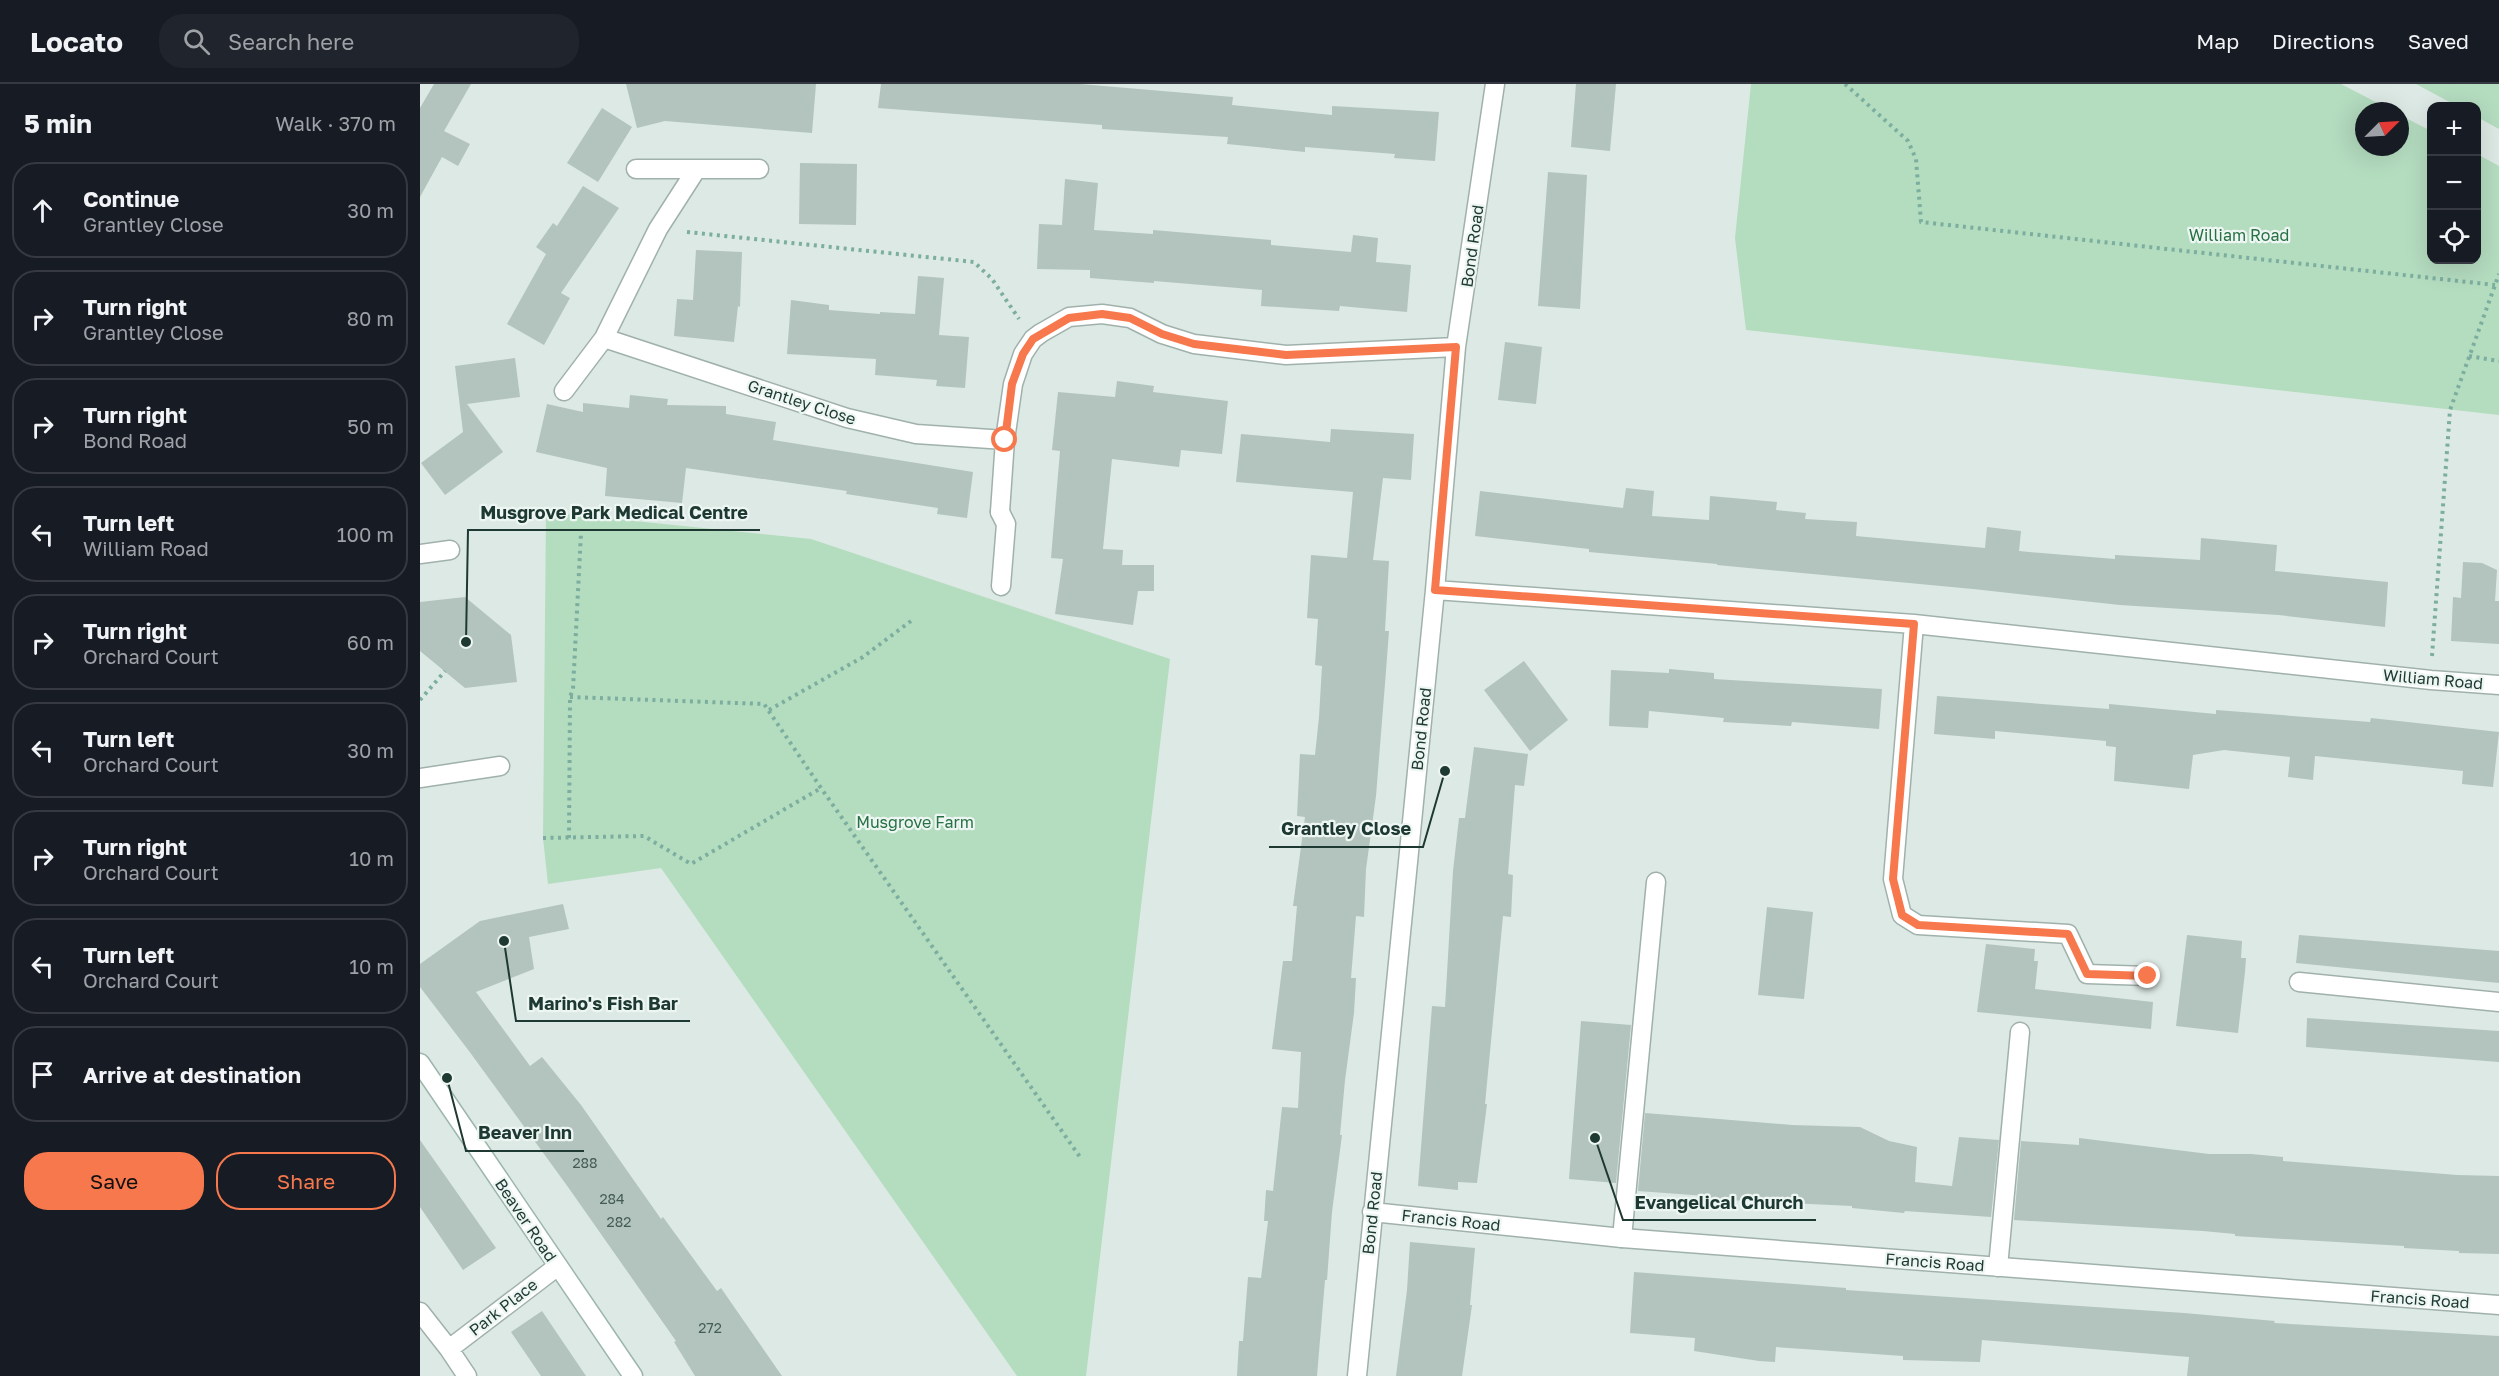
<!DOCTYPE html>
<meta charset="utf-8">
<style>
body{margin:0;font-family:"Golos Text",sans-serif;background:#20242c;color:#f1f3f6}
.controls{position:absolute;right:18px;top:18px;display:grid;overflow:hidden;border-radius:12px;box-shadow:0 6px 24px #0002}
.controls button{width:54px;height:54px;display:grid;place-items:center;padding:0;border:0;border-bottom:2px solid #363941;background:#171b24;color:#f1f3f6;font:30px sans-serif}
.compass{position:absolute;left:1935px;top:18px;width:54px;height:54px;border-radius:50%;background:#171b24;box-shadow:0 6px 24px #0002;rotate:66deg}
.stop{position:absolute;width:18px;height:18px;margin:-14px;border:4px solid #f7784d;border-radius:50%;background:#fff}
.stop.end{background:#f7784d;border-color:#fff;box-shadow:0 2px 6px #0008}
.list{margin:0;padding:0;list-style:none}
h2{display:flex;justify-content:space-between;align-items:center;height:78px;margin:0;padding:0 24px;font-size:26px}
h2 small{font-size:20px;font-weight:400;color:#9ea1a6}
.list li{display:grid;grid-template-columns:39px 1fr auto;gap:18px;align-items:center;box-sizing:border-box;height:96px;margin:0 12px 12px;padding:0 12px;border:2px solid #363941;border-radius:24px}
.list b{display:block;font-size:22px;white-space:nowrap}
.list p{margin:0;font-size:20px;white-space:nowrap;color:#9ea1a6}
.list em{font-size:20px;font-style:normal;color:#9ea1a6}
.actions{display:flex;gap:12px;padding:18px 24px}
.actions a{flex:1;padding:14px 0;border:2px solid #f7784d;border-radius:24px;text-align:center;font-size:21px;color:#f7784d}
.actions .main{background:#f7784d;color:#111}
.icon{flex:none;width:33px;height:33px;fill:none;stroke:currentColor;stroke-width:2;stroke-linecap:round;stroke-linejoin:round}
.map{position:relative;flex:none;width:2079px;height:1292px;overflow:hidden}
header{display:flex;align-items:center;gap:36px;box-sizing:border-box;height:84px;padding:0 30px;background:#171b24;border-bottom:2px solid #363941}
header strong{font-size:28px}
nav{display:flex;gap:33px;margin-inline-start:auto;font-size:21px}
.search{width:420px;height:54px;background:#20242c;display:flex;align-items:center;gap:15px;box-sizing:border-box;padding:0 21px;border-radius:24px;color:#9ea1a6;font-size:22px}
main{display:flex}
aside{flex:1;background:#171b24}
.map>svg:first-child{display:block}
.green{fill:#b4dcbf}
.building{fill:#b2c4bd}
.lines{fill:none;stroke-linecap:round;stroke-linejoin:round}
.lane-casing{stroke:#a0b1ab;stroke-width:21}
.street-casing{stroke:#a0b1ab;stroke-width:21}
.secondary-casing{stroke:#9cb6ac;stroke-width:21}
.path{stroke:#7cae9f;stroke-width:4;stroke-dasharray:3 4.5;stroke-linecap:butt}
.lane{stroke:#fff;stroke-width:18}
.street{stroke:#fff;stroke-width:18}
.secondary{stroke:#fff;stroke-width:18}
.route{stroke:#f7784d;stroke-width:8}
.labels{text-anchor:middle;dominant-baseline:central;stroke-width:4.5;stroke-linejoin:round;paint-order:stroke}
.number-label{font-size:14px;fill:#435c55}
.park-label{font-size:16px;fill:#277144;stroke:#edf6f2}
.street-label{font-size:16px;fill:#1e3932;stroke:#edf6f2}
.leader{fill:none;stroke:#1e3932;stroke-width:2}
.callout-dot{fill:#1e3932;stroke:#edf6f2;stroke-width:2}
.callout-label{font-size:18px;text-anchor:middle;font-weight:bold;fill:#1e3932;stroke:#edf6f2;stroke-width:4.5;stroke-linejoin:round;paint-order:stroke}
</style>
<header>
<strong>Locato</strong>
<div class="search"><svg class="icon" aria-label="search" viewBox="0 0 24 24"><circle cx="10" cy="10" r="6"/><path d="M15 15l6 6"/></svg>Search here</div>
<nav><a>Map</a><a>Directions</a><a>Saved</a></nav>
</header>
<main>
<aside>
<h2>5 min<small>Walk · 370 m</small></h2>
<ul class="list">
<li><svg class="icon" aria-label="ahead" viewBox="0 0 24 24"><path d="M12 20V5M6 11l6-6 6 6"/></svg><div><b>Continue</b><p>Grantley Close</p></div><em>30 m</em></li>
<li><svg class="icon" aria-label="right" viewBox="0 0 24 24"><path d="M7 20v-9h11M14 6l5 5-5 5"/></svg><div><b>Turn right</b><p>Grantley Close</p></div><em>80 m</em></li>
<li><svg class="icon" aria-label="right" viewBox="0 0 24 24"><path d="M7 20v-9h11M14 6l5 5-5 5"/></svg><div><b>Turn right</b><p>Bond Road</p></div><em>50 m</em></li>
<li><svg class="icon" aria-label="left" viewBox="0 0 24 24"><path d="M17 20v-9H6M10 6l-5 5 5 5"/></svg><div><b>Turn left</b><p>William Road</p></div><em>100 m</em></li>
<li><svg class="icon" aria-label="right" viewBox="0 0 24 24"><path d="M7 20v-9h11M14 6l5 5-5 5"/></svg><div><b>Turn right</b><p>Orchard Court</p></div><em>60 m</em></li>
<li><svg class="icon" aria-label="left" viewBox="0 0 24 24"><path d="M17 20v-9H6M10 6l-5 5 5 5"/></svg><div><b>Turn left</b><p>Orchard Court</p></div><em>30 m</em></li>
<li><svg class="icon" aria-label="right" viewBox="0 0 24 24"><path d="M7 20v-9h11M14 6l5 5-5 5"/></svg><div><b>Turn right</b><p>Orchard Court</p></div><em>10 m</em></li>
<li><svg class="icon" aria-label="left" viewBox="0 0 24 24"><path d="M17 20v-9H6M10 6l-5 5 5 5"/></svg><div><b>Turn left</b><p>Orchard Court</p></div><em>10 m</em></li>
<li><svg class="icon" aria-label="arrive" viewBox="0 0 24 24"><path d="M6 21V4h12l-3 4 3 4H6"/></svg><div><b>Arrive at destination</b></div></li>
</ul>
<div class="actions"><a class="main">Save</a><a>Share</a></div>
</aside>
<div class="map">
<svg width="2079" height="1292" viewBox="0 0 2079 1292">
<rect width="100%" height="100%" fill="#dde9e4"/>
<!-- green -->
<path class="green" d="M1331,0H1921L1973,27H1944V63H1980V31L2011,47L2012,176H2056L2057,70L2079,82V331L1326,246L1315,154Z
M1996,0H2079V45L2057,33L2056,22H2037Z
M126,428L391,455L750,575L666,1292H597L241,784L128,800L123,754Z"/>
<!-- building -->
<path class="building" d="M14,0H51L24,47L50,60L38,82L22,73L0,113V24Z
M206,0H396L392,49L245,37L217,44Z
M461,0H660L813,13L812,21L912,31V22L1019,28L1015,77L974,74L975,70L885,63V68L807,60L808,53L682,45V41L458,24Z
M1156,0H1196L1190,67L1151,63Z
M182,24L212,43L178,98L147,79Z
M380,79L437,80L436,141L379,140Z
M1128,88L1167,91L1160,225L1118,222Z
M645,95L678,99L674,146L733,150V146L851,156V161L931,168L933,151L958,154L956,178L991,181L987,228L920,222L919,227L841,222L842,206L734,197V199L670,194V186L617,185L619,140L642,141Z
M163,102L199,124L141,209L150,214L124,261L87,240L126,170L116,163L133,139L137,142Z
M276,166L322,168L320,223L318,222L314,258L254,252L257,215L273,216Z
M498,192L524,194L519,251L549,253L545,304L516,302L517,296L455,291L456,275L367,270L371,216L409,221V226L460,230V228L495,230Z
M1085,258L1122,263L1116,320L1078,316Z
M95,274L100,313L47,320L83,368L25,411L1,379L43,348L35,282Z
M697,297L734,302L733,308L808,317L802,370L761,366L759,383L692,375L683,465L703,466L702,481H734V507H718L713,541L635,530L643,475L631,474L640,367L632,366L638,308L695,313Z
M210,311L248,315L247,321L306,322V330L356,338L353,356L553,388L547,434L517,430L518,424L426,410L427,407L266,384L262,419L185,412L187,384L116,368L127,320L163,328V319L209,324Z
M911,345L994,350L991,396L963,394L953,476L969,477L965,547H969L966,587L956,712L946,785L944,833L936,832L931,894H936L934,929L925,996L920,1051H922L912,1128L907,1196H905L897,1292H817L819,1257H823L828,1193L841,1194L848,1137H844L846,1106L853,1107L862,1023L878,1024L881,968L852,965L863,877H872L877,822H873L885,733L877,732L880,670L895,671L899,633L902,582L895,581L898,535L887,534L891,471L927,474L933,408L816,398L821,350L910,358Z
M1206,404L1234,407L1232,432L1289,436L1290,412L1324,415L1357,418L1356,426L1386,429L1385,435L1437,438L1436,452L1565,464L1567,443L1601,447L1599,467L1609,468L1695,475V471L1780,476L1781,454L1857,461L1855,487L1968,498L1965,543L1858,531L1700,521L1553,505L1297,481V480L1169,468V465L1055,452L1060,407L1203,424Z
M2043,478L2062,479L2077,486L2075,517H2079V560L2031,557L2033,513L2041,514Z
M45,513L91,551L97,598L45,604L0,567V518Z
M1104,577L1148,636L1110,667L1064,606Z
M1249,585L1294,589V595L1462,605L1459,645L1372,638L1371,642L1303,638L1304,634L1229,627L1228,644L1189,642L1191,586L1249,589Z
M1517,612L1689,625V620L1796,630V626L1950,638L1951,634L2079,648L2073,703L2042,700L2043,687L1895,672L1893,696L1868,693L1870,673L1804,666L1773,671L1769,705L1694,697L1696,663L1686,662V657L1575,647V655L1514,650Z
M1054,663L1108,670L1104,702L1095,701L1088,790L1093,791L1091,833L1083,832L1065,1020H1067L1057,1099L1038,1098V1106L998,1102L1012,922L1025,923L1033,787L1039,734H1045Z
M143,820L149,845L109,853L114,885L56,908L110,982L122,973L161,1021L241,1135L243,1133L297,1207L301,1204L362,1292H275L254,1258L256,1257L148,1103L49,967L0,903V880L60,837Z
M1347,823L1393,828L1384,915L1338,911Z
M1767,851L1822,857L1821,874H1826L1825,888L1818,949L1756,942Z
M1879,851L2079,867V899L1876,879Z
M1566,860L1615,865L1614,877H1618L1615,905L1733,918L1731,945L1557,928Z
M1887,934L2079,947V978L1886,963Z
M1161,937L1211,941L1196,1099L1149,1095Z
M1225,1029L1372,1041L1440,1043L1469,1057L1497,1063L1495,1098L1532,1102L1539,1053L1579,1056L1571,1133L1485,1127L1484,1129L1432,1124V1122L1285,1115L1286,1112L1218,1107Z
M1659,1054L1789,1070H1831L1863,1073V1077L2037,1091L2079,1092V1170L2039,1169V1167L1984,1164V1162L1815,1152V1150L1783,1147L1594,1136L1601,1057L1659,1061Z
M0,1056L76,1164L43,1186L0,1123Z
M990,1158L1055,1164L1050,1221H1052L1042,1292H976L987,1206Z
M1214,1188L1426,1204V1206L1764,1229L1855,1237L1854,1239L2079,1252V1292H1767L1769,1273L1562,1256L1560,1278L1483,1276V1272L1356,1263L1355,1278L1339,1277L1274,1267L1275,1254L1210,1249Z
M122,1227L166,1292H121L91,1248Z"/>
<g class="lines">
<defs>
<path id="lane" d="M580,428L586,440L581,502
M0,470L30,466
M0,694L80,682
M1879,898L2079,918
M1202,1154L1236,798
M1578,1183L1600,948"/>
<path id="street" d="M216,85H339
M184,254L427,334L496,350L585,356
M144,307L184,254L238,145L276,86
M580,428L585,356L593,300L603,270L613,255L621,249L649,233L682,230L710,234L742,250L774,260L866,271L1036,263
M1015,506L1494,540L2011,596L2079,601
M1494,540L1473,795L1482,831L1498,841L1648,850L1667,890L1728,892
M952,1128L1202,1154L2079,1221
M0,1228L29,1265L47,1292
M29,1265L138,1182
M937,1292L1015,506L1036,263L1075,0"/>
<path id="secondary" d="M0,979L213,1292"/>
</defs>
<!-- lane casing -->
<use href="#lane" class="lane-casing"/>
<!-- street casing -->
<use href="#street" class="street-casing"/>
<!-- secondary casing -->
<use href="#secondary" class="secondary-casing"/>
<!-- path -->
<path class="path" d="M1425,0L1488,57L1496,75L1501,138L2075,201
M267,148L554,178L572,195L599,235
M2049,272L2079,277
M2012,572L2030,326L2079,190
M150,613L344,620L401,704L660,1073
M0,616L25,587
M349,626L443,573L491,537
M123,754L224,752L271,780L401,704
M149,754L150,613L153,605L161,449"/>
<!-- lane -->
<use href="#lane" class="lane"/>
<!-- street -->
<use href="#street" class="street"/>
<!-- secondary -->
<use href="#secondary" class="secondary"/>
</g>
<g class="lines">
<!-- route -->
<path class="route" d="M585,356L592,300L603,270L613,255L649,234L682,230L710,234L742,250L774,260L866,271L1036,263L1015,506L1494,540L1473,795L1482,831L1498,841L1648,850L1667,890L1728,892"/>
</g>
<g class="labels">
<!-- number labels -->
<g class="number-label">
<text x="165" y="1078">288</text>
<text x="192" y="1114">284</text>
<text x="199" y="1137">282</text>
<text x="290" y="1243">272</text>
</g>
<!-- park labels -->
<g class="park-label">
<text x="1819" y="151">William Road</text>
<text x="495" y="738">Musgrove Farm</text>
</g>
<!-- street labels -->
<g class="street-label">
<text transform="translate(1052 162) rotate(-82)">Bond Road</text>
<text transform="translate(382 318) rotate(18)">Grantley Close</text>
<text transform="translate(2013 595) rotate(5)">William Road</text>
<text transform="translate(1001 645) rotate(-84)">Bond Road</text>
<text transform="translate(952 1129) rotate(-84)">Bond Road</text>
<text transform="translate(106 1136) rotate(56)">Beaver Road</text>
<text transform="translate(1031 1136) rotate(6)">Francis Road</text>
<text transform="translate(1515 1178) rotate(4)">Francis Road</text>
<text transform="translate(2000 1215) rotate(4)">Francis Road</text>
<text transform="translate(83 1223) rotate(-38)">Park Place</text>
</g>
</g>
<!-- callouts -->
<path class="leader" d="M46 558L48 446H340M1025 687L1003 763H849M84 857L96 937H270M27 994L46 1067H164M1175 1054L1203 1136H1396"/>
<g class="callout-dot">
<circle cx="46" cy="558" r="6"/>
<circle cx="1025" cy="687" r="6"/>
<circle cx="84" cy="857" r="6"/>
<circle cx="27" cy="994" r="6"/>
<circle cx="1175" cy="1054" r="6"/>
</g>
<g class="callout-label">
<text x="194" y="435">Musgrove Park Medical Centre</text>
<text x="926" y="751">Grantley Close</text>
<text x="183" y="926">Marino's Fish Bar</text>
<text x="105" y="1055">Beaver Inn</text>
<text x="1299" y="1125">Evangelical Church</text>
</g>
</svg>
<div class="controls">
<button>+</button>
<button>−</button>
<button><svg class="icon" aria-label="locate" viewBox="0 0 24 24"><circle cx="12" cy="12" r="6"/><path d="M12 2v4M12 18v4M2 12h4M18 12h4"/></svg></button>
</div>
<svg class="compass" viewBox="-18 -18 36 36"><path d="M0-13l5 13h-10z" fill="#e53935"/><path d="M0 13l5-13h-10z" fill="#9ea1a6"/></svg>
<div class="stop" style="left:585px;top:356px"></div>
<div class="stop end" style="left:1728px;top:892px"></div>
</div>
</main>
